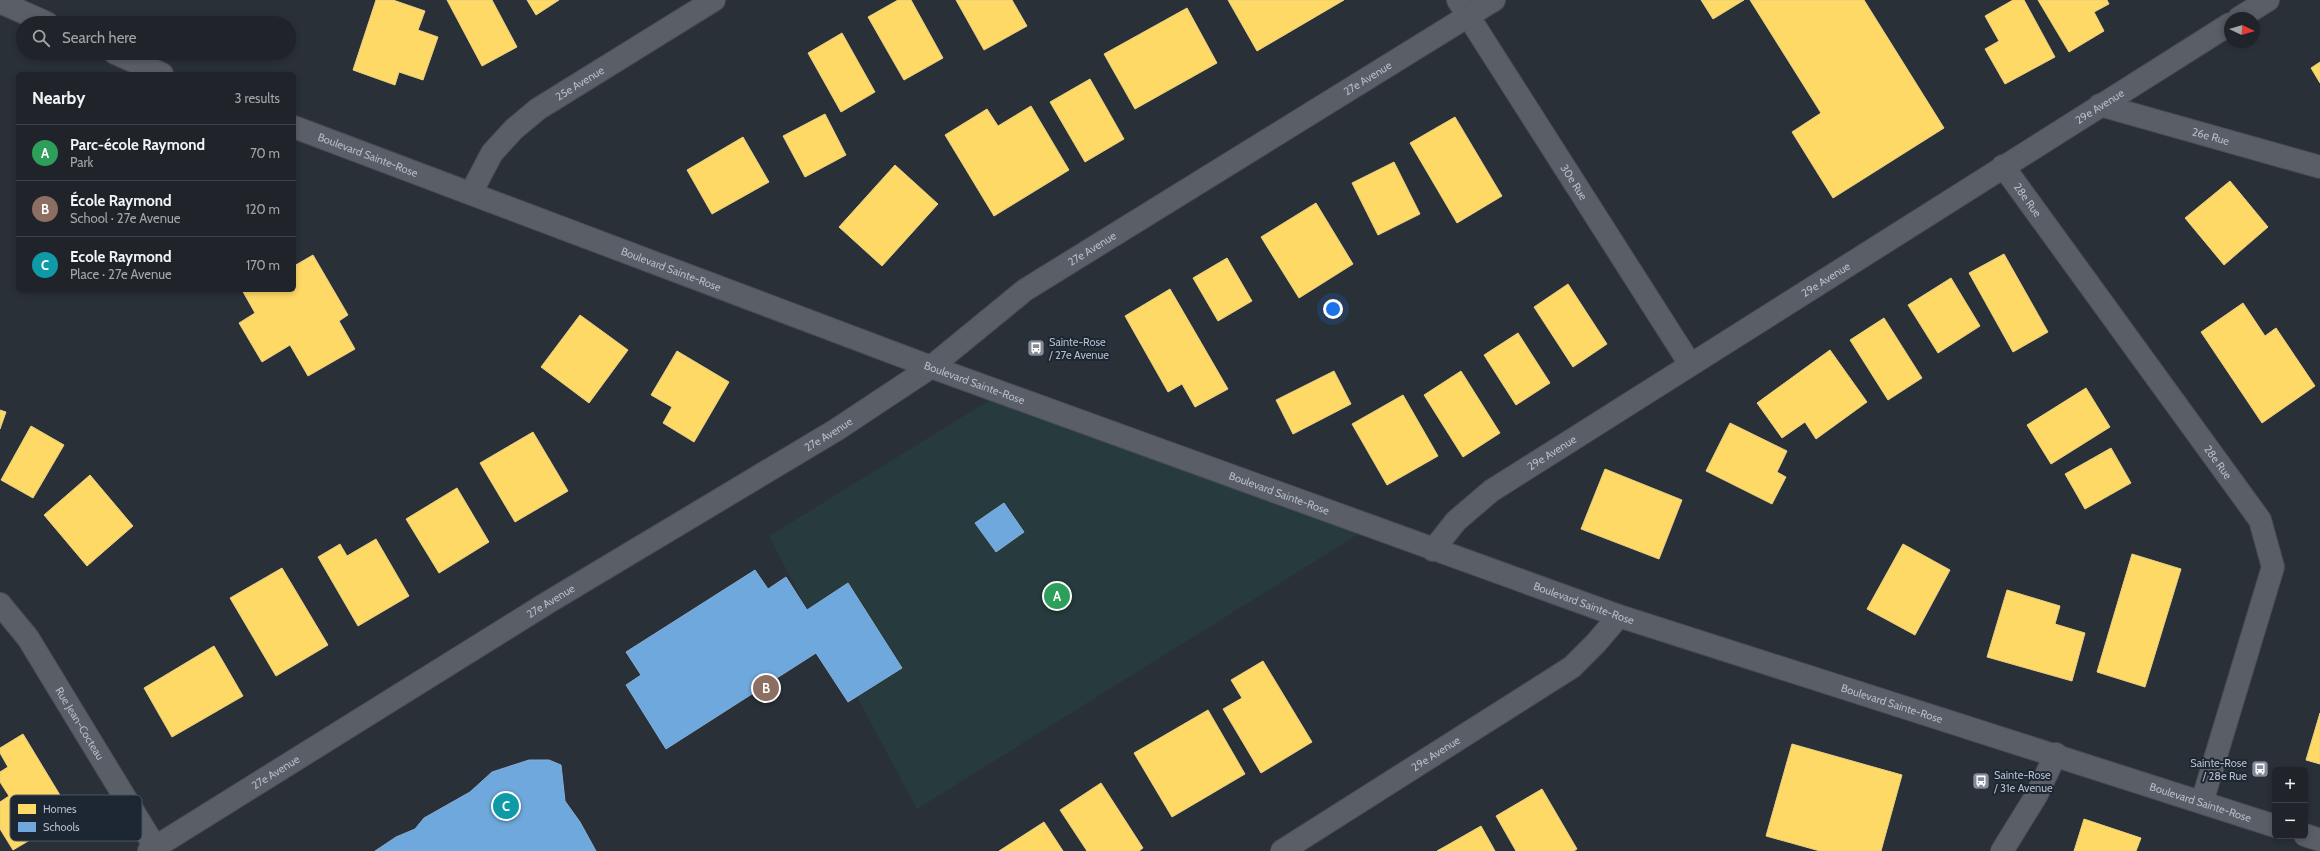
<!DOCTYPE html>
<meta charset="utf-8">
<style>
body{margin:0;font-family:Cabin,sans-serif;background:#282c32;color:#f1f3f6}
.controls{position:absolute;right:12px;bottom:12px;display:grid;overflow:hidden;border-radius:6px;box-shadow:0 2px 6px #0003}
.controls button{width:36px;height:36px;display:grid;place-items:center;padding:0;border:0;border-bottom:1px solid #3d4147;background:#20242a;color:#f1f3f6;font:20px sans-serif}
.compass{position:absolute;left:2224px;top:12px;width:36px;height:36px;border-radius:50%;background:#20242a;box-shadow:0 2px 6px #0003;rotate:94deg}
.you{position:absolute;left:1333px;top:309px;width:14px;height:14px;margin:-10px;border:3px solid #fff;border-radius:50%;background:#1a73e8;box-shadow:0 0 0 6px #1a73e833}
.badge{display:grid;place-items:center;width:26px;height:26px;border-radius:50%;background:#848b96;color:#fff;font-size:13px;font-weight:700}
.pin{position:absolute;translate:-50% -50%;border:2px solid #fff;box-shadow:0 1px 4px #0006}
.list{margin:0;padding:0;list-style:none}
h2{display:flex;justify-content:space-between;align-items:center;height:52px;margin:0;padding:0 16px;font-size:17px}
h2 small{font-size:13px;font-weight:400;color:#a2a4a8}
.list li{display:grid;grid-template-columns:26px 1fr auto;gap:12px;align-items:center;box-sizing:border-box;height:56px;padding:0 16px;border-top:1px solid #3d4147}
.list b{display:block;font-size:15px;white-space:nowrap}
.list p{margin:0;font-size:13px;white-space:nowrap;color:#a2a4a8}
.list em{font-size:13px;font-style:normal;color:#a2a4a8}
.icon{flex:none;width:22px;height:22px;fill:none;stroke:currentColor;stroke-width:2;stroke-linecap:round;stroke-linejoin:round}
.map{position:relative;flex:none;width:2320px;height:851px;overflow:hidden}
.search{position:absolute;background:#20242a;box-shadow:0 2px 6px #0003;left:16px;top:16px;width:280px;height:44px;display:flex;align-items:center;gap:10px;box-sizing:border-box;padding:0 14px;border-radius:22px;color:#a2a4a8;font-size:15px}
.panel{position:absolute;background:#20242a;box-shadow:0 2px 6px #0003;left:16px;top:72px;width:280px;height:220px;border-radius:6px}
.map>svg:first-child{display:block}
.green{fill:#273a3e}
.homes{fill:#ffd966;stroke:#e8d084}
.schools{fill:#6fa8dc;stroke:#84aed6}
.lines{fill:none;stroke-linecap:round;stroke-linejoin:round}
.minor-casing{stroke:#484c53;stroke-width:24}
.minor{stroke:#5a5e66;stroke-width:22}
.labels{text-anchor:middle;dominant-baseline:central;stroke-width:4;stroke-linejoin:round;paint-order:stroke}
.street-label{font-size:11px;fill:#b4bcc9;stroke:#1d2633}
.poi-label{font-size:11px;fill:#b4bcc9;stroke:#1d2633;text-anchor:start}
.key{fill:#1d2633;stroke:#4a5360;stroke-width:1}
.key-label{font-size:11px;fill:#b4bcc9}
</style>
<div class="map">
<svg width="2320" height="851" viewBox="0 0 2320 851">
<rect width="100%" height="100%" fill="#2a3038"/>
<!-- green -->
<path class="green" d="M993,398L1365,530L917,809L857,697L902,668L848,583L807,610L769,536Z"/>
<!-- homes -->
<path class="homes" d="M376,0H393L425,11L418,30L438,37L423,80L399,72L395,85L353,70Z
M447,0H492L517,47L482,66Z
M527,0H559L536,15Z
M898,0H911L943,58L904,80L868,17Z
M956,0H1012L1027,26L984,50Z
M1228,0H1344L1257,51Z
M1701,0H1744L1713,19Z
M1750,0H1864L1944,128L1833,198L1792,132L1821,113Z
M2013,0H2024L2055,57L2005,84L1985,49L1999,41L1985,16Z
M2038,0H2107L2109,4L2094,12L2104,31L2069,52Z
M1187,8L1217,63L1135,109L1104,54Z
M842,33L875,92L841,112L808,53Z
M2320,62V83L2311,68Z
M1090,79L1124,139L1085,162L1050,102Z
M1031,106L1069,170L994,216L945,135L987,109L998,126Z
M825,114L846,155L805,177L783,136Z
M1455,117L1502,196L1457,223L1410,143Z
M743,137L769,182L712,214L687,170Z
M1394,162L1420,214L1378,235L1352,183Z
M895,165L938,204L882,266L839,227Z
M2230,181L2268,227L2224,265L2185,218Z
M1316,203L1353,264L1299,298L1261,237Z
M2004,254L2048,332L2013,352L1969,273Z
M313,255L348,315L339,321L355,349L308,376L290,345L262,362L239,323L255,313L242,290H294V266Z
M1227,258L1252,301L1218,321L1193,278Z
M1951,278L1980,326L1938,353L1908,305Z
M1568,284L1607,344L1573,367L1534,307Z
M1170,289L1228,389L1195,407L1182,384L1168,392L1125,316Z
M2243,303L2265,336L2276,328L2315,386L2262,423L2201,332Z
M580,315L628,350L589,403L541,367Z
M1884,318L1922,378L1888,400L1850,340Z
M1518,333L1550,383L1516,405L1484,355Z
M1830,350L1867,402L1816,439L1805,422L1782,438L1757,403Z
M677,351L729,382L694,442L663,423L672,407L651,395Z
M1334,371L1351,404L1293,434L1276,400Z
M1461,371L1500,433L1463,457L1424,395Z
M2086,388L2110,427L2051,464L2027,425Z
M1403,395L1438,456L1387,485L1352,424Z
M0,410L6,412L0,429Z
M1730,423L1787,451L1777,472L1786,477L1772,504L1706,471Z
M31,426L64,445L33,498L1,480Z
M533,432L568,491L515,522L480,463Z
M2111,448L2131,483L2085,509L2065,474Z
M1605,469L1682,500L1659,559L1581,529Z
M90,475L133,526L87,566L44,515Z
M457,488L489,542L439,573L406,519Z
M376,539L409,596L358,626L318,557L340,544L347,556Z
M1903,544L1950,570L1915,635L1867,609Z
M2132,554L2181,569L2145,687L2097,672Z
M282,568L328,645L276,676L230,598Z
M2007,590L2060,606L2055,624L2085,633L2072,681L1987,657Z
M214,646L243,696L172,737L144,688Z
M1263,661L1312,742L1261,773L1223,709L1242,698L1231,680Z
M1208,710L1245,774L1172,817L1134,753Z
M2320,713V764L2306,760Z
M23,734L72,815L13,850L0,829V802L9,796L0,782V772L8,767L0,753V748Z
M1792,744L1902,775L1881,851H1820L1766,836Z
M1101,783L1143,848L1139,851H1087L1060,810Z
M1542,789L1577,849L1574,851H1516L1496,816Z
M2084,819L2141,838L2136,851H2074Z
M1044,822L1063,851H999Z
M1481,826L1495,851H1437Z"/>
<!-- schools -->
<path class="schools" d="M1004,503L1024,532L996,552L975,523Z
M755,570L768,589L786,577L807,610L848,583L902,668L848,702L816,653L666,749L626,685L641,675L626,652Z
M529,760H549L561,765L565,801L580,822L596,851H375L396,837L415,829L424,818L470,792L492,772Z"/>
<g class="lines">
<defs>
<g id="minor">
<path id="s1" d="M1458,0L1690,364"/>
<path d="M0,2L47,23"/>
<path d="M2239,18L2268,0"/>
<path d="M115,53L162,74"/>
<path id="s2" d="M2100,105L2320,167"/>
<path id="s3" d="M294,127L931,367L1619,616L2275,826"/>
<path id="s4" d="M2003,166L2260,520L2273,567L2202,802"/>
<path id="s5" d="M471,193L492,153L514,129L538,109L714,0"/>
<path id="s6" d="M1433,550L1456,521L1491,491L2230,24"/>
<path id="s7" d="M0,604L28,638L155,847"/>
<path d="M2305,835L2320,840"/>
<path id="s8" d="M149,851L547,603L836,430L931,367L1025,290L1494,0"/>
<path id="s9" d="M1282,851L1572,667L1596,643L1619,616"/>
<path d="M2002,851L2036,796L2056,754"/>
</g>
</defs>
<!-- minor casing -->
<use href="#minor" class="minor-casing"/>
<!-- minor -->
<use href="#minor" class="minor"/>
</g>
<!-- icons -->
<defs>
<symbol id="bus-square" viewBox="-11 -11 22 22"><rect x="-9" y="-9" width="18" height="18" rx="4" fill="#848b96" stroke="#1d2633"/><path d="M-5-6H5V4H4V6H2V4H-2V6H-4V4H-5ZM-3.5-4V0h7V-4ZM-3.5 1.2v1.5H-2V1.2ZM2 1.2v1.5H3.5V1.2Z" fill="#fff"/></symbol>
</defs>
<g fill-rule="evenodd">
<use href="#bus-square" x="1026" y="338" width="20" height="20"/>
<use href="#bus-square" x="2250" y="759" width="20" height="20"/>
<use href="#bus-square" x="1971" y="771" width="20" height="20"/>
</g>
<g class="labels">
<!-- street labels -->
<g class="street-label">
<text stroke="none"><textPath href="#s8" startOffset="1444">27e Avenue</textPath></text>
<text stroke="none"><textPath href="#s5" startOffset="158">25e Avenue</textPath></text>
<text stroke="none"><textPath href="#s6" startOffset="803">29e Avenue</textPath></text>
<text stroke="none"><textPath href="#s2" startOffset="115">26e Rue</textPath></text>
<text stroke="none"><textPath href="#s3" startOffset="79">Boulevard Sainte-Rose</textPath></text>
<text stroke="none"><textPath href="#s1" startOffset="216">30e Rue</textPath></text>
<text stroke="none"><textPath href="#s4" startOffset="42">28e Rue</textPath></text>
<text stroke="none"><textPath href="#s8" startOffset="1120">27e Avenue</textPath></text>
<text stroke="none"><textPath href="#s3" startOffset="403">Boulevard Sainte-Rose</textPath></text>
<text stroke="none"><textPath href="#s6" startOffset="479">29e Avenue</textPath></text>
<text stroke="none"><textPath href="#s3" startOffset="727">Boulevard Sainte-Rose</textPath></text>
<text stroke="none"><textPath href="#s8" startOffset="797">27e Avenue</textPath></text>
<text stroke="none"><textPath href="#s6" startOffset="155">29e Avenue</textPath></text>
<text stroke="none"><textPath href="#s4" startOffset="366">28e Rue</textPath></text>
<text stroke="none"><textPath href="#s3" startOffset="1051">Boulevard Sainte-Rose</textPath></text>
<text stroke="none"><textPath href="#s8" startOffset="473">27e Avenue</textPath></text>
<text stroke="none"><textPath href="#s3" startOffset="1375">Boulevard Sainte-Rose</textPath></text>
<text stroke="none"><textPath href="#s3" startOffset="1699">Boulevard Sainte-Rose</textPath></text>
<text stroke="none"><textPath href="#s7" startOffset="144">Rue Jean-Cocteau</textPath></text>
<text stroke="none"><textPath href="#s9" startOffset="182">29e Avenue</textPath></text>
<text stroke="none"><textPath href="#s8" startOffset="149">27e Avenue</textPath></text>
<text stroke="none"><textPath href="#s3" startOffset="2023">Boulevard Sainte-Rose</textPath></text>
</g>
<!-- poi labels -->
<g class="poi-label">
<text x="1049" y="342">Sainte-Rose<tspan x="1049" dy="13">/ 27e Avenue</tspan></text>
<text x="2247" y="763" text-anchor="end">Sainte-Rose<tspan x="2247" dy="13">/ 28e Rue</tspan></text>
<text x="1994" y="775">Sainte-Rose<tspan x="1994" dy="13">/ 31e Avenue</tspan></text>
</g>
</g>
<!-- legend -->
<rect x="10" y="795" width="132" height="46" rx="6" class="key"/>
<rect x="18" y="804" width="18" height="10" fill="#ffd966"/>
<rect x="18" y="822" width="18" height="10" fill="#6fa8dc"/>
<g class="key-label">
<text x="43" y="813">Homes</text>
<text x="43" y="831">Schools</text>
</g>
</svg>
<div class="controls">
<button>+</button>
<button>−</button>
</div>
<svg class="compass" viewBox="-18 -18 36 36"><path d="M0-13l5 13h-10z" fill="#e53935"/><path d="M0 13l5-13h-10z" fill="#a2a4a8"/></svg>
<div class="you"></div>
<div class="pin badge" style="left:1057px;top:596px;background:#2e9e5b">A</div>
<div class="pin badge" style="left:766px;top:688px;background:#8d6e63">B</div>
<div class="pin badge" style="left:506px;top:806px;background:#0f9aa8">C</div>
<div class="search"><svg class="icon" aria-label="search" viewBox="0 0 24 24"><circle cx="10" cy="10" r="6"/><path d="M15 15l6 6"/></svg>Search here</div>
<section class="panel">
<h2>Nearby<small>3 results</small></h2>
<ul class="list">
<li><span class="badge" style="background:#2e9e5b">A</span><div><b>Parc-école Raymond</b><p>Park</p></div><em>70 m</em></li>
<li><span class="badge" style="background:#8d6e63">B</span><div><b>École Raymond</b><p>School · 27e Avenue</p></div><em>120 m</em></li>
<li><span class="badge" style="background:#0f9aa8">C</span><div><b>Ecole Raymond</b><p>Place · 27e Avenue</p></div><em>170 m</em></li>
</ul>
</section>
</div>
